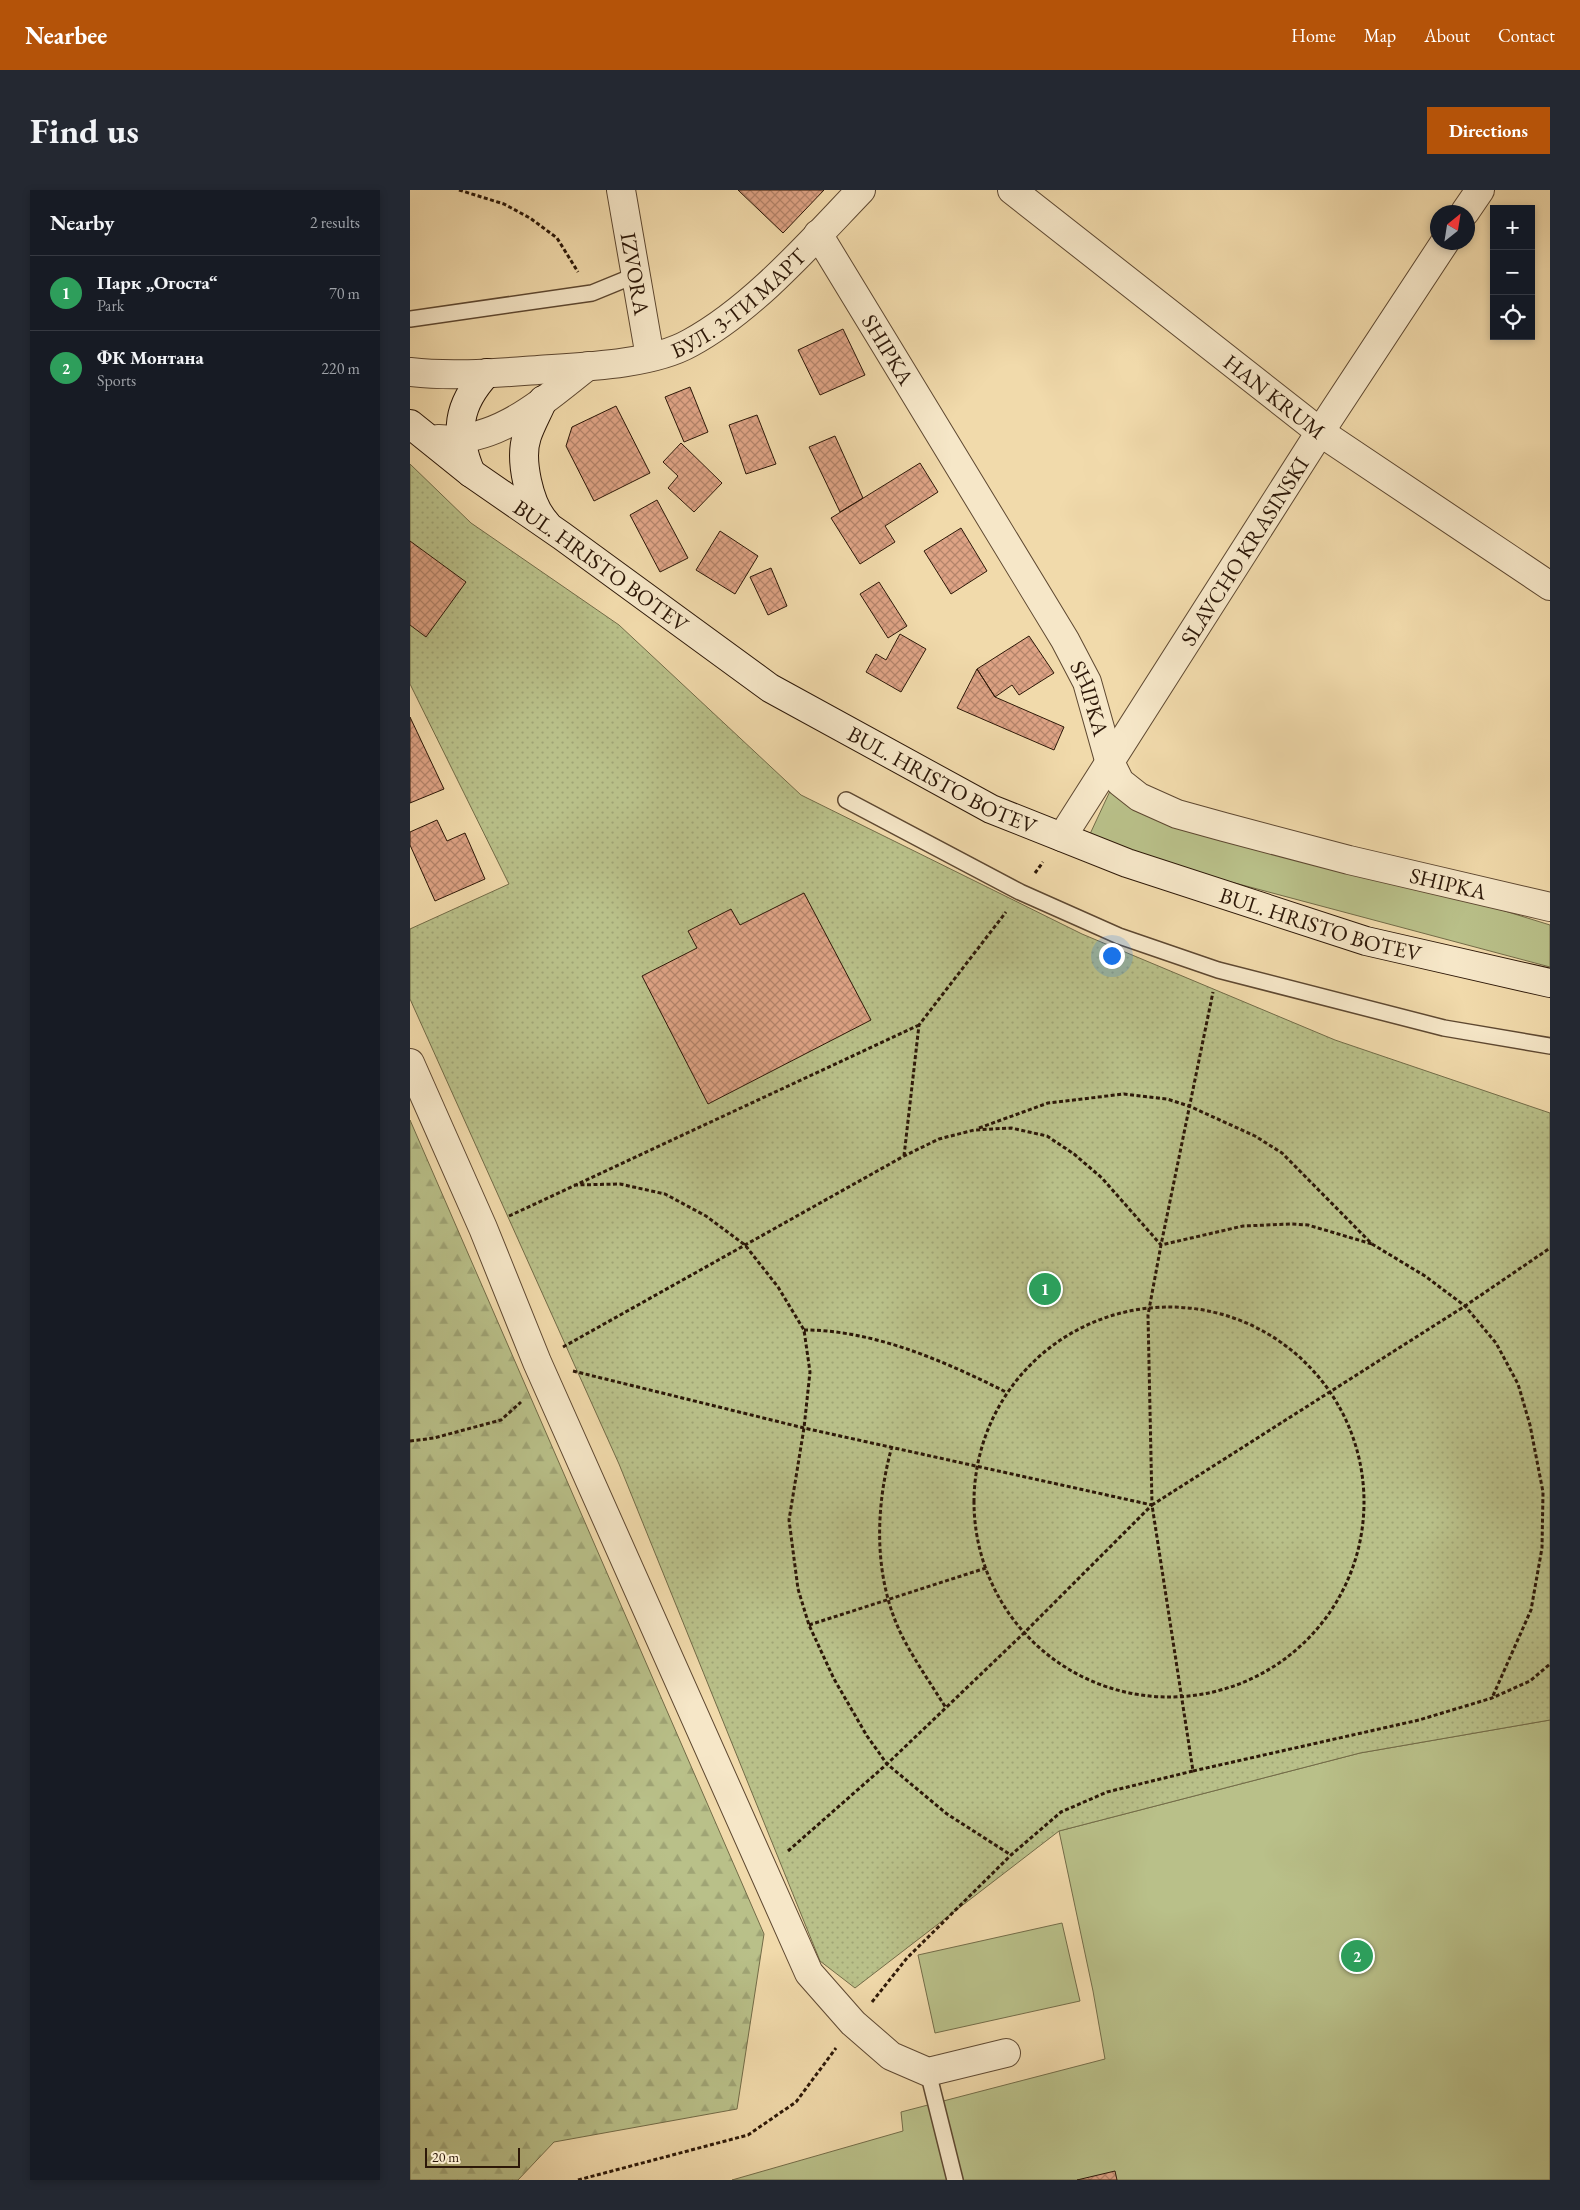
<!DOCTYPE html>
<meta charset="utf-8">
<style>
body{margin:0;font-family:"EB Garamond",serif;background:#242831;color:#f1f3f6}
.controls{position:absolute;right:15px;top:15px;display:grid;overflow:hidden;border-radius:0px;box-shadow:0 2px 8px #0003}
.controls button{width:45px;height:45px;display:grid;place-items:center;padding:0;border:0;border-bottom:1px solid #363941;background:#171b24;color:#f1f3f6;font:25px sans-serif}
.compass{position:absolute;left:1020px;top:15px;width:45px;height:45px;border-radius:50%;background:#171b24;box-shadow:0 2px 8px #0003;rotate:30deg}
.scale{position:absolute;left:15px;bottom:12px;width:95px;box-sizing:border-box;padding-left:5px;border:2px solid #2d1808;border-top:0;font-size:14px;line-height:18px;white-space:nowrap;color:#2d1808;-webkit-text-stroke:4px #f6e7c8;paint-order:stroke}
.you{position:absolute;left:701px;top:765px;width:18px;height:18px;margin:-12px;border:4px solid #fff;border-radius:50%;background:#1a73e8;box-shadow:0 0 0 8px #1a73e833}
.badge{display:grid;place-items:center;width:32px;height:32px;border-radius:50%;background:#b45309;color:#fff;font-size:16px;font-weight:700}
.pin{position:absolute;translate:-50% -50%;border:2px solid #fff;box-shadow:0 1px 5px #0006}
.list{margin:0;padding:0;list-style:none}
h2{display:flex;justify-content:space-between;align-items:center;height:65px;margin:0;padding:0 20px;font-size:21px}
h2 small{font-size:16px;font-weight:400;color:#9ea1a6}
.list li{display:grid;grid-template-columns:32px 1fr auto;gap:15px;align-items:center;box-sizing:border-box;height:75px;padding:0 20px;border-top:1px solid #363941}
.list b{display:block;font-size:19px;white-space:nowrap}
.list p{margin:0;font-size:16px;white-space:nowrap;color:#9ea1a6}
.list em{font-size:16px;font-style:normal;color:#9ea1a6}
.icon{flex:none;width:28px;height:28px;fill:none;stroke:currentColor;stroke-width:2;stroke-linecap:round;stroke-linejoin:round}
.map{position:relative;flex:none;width:1140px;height:1990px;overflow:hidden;border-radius:0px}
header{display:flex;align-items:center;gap:30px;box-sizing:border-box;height:70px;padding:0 25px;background:#b45309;color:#fff}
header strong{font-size:24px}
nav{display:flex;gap:28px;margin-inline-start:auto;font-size:18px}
.intro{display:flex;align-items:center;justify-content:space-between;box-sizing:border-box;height:120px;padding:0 30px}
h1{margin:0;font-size:35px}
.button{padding:12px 22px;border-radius:0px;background:#b45309;color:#fff;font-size:18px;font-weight:700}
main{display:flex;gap:30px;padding:0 30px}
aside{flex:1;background:#171b24;border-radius:0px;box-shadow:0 2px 8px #0003}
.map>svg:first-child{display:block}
.green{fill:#b9c089;stroke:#736c48}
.forest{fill:url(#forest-firs);stroke:#736c48}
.park{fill:url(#park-dots);stroke:#736c48}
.building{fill:url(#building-cross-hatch);stroke:#2d1808}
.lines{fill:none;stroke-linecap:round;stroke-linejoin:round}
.lane-casing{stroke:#5e4831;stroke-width:18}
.street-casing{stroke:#5e4831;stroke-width:30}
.secondary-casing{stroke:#2d1808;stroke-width:30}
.path{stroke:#2d1808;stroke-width:3;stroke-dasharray:4 2.5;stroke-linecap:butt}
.lane{stroke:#f6e7c8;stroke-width:15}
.street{stroke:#f6e7c8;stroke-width:28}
.secondary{stroke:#f6e7c8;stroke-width:28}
.labels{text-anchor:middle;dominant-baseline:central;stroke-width:5;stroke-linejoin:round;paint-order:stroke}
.street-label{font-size:22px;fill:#2d1808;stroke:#f6e7c8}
</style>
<header>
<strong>Nearbee</strong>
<nav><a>Home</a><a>Map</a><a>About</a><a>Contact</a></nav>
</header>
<div class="intro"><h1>Find us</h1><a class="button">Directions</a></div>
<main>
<aside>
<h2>Nearby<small>2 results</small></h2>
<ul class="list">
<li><span class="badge" style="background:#2e9e5b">1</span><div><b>Парк „Огоста“</b><p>Park</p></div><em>70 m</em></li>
<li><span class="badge" style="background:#2e9e5b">2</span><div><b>ФК Монтана</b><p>Sports</p></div><em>220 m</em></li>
</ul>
</aside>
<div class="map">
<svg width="1140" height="1990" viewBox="0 0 1140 1990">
<defs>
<pattern id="forest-firs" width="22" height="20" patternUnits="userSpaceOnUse" patternTransform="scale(1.25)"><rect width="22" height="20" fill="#b9c089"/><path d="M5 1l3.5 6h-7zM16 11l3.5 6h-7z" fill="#9fa475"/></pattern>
<pattern id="park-dots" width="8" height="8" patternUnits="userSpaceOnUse" patternTransform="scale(1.25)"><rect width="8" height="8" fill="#b9c089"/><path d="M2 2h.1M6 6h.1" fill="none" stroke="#9fa475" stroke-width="1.8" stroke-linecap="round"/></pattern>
<pattern id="building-cross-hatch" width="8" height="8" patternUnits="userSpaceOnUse" patternTransform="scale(1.25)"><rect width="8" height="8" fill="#dea385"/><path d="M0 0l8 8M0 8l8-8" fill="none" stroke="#b4846b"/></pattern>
</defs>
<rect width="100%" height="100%" fill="#f1daab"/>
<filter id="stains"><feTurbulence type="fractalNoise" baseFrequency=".004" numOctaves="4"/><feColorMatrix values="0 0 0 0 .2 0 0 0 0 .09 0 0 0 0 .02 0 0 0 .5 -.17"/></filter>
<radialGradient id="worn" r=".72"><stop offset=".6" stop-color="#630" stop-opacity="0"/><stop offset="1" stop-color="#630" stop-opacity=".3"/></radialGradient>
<!-- green -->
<path class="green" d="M701,599L1140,735V777L761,676L680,644Z
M1140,1530V1990H322L493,1941L491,1922L695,1869L683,1801L649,1641L950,1563Z
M652,1733L670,1811L525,1843L508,1765Z"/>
<!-- forest -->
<path class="forest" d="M0,930L354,1744L327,1919L144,1952L108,1990H0Z"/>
<!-- park -->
<path class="park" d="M0,274L61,333L209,435L391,605L672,744L925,850L1140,923V1530L950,1563L649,1641L445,1798L410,1771L209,1274L0,809V739L99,694L0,494Z"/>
<!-- building -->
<path class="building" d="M328,0H414L373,43Z
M433,139L455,185L410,205L388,160Z
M280,197L298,242L274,252L255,207Z
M206,216L240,283L184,311L156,256L162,237Z
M347,225L366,274L336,284L319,235Z
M425,246L453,308L430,322L399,257Z
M271,253L312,293L284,322L258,298L268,286L253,272Z
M510,273L528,302L475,336L485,352L450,374L421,328Z
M247,310L278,368L250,382L220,325Z
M551,338L577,381L541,404L514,361Z
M310,341L348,366L325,404L286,380Z
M0,351L56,392L16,447L0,435Z
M361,378L377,416L358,425L340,387Z
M469,392L497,436L478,448L450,404Z
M490,444L516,459L491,502L456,482L466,464L476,470Z
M619,446L644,483L609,505L602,495L585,507L567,479Z
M567,479L585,507L654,537L644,560L547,518Z
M0,527L34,599L0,613Z
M27,630L37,651L55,643L75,689L25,711L0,655V642Z
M394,703L461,830L298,914L232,786L287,758L278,741L321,719L330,735Z
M705,1981L707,1990H667Z"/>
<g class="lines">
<defs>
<path id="lane" d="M0,129L182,103L226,85
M436,610L610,702L709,746L808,780L1034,838L1140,856
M518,1882L545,1990"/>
<g id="street">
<path id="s1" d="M211,0L240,167"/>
<path id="s2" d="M602,0L910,242L1140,396"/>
<path d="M1055,22L1070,0"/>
<path id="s3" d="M408,44L655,450L677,492L699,570L710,592L729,607L767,624L814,637L939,670L1140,717"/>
<path id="s4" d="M0,182C42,187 86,183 128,180C172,177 241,175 280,153C343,119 401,52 451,0"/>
<path d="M28,249C88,254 134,210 178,176"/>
<path id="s5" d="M652,647L910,242L1035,52"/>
<path d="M0,873L73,1038L127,1172L399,1783L443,1833L481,1866L518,1882L596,1863"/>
</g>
<g id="secondary">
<path d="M133,210C128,222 121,234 117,246C109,269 119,315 136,333"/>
<path id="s6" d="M0,234L61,283L152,346L360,498L581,619L717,673L956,751L1140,793"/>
<path d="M61,283C44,243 47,215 77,183"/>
</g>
</defs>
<!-- lane casing -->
<use href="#lane" class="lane-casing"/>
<!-- street casing -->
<use href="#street" class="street-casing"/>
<!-- secondary casing -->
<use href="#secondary" class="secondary-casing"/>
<!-- path -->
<path class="path" d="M49,0L94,14L120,28L147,48L168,82
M625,683L633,672
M569,938L638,913L714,904L757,909L779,916L845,946L872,963L962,1054L1015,1086L1055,1116L1086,1153L1108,1194L1120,1235L1133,1302L1132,1358L1121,1420L1082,1508
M494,966L509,835L596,722
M164,995L210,994L255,1004L296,1026L335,1055L368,1097L394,1140L400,1182L394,1238L379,1330L388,1399L399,1435L424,1489L457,1546L477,1574L537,1624L601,1665
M99,1026L509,835
M564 1312a195 195 0 1 1 390 0a195 195 0 1 1-390 0Z
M394,1140C464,1140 534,1171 596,1202
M153,1157L494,966L529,949L564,940L601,938L637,946L664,964L692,988L751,1055L833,1036L881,1034L898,1035L962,1054
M163,1181L394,1238L742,1315
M0,1251L24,1248L91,1230L111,1212
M482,1256C465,1318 463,1387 492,1446C505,1471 521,1494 536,1518
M399,1435L576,1378
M783,1581L1009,1530L1082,1508L1120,1491L1140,1474
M378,1661L477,1574L614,1443L742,1315L738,1125L751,1055L803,802
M462,1812L497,1768L601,1665L651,1622L697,1602L783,1581L742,1315L1055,1116L1140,1058
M168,1990L338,1945L386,1912L426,1858"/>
<!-- lane -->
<use href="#lane" class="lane"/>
<!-- street -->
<use href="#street" class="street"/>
<!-- secondary -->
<use href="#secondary" class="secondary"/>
</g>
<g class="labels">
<!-- street labels -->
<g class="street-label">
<text stroke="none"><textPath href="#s1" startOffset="85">IZVORA</textPath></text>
<text stroke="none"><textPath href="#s4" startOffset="346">БУЛ. 3-ТИ МАРТ</textPath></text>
<text stroke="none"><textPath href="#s3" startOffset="135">SHIPKA</textPath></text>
<text stroke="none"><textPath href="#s2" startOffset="334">HAN KRUM</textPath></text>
<text stroke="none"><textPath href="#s5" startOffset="339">SLAVCHO KRASINSKI</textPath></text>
<text stroke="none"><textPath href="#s6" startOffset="238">BUL. HRISTO BOTEV</textPath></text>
<text stroke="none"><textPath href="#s3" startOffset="539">SHIPKA</textPath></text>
<text stroke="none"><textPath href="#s6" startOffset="642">BUL. HRISTO BOTEV</textPath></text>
<text stroke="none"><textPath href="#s3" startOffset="974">SHIPKA</textPath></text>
<text stroke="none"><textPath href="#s6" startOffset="1048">BUL. HRISTO BOTEV</textPath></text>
</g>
</g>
<rect width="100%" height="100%" filter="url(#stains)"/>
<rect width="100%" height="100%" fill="url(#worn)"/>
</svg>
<div class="controls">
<button>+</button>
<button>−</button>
<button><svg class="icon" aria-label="locate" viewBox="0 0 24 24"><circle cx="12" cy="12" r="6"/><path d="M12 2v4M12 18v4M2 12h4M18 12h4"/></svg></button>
</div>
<svg class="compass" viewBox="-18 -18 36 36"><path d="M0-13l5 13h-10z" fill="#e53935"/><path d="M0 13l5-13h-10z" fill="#9ea1a6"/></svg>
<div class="scale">20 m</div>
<div class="you"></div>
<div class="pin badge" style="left:635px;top:1099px;background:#2e9e5b">1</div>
<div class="pin badge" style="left:947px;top:1766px;background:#2e9e5b">2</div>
</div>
</main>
